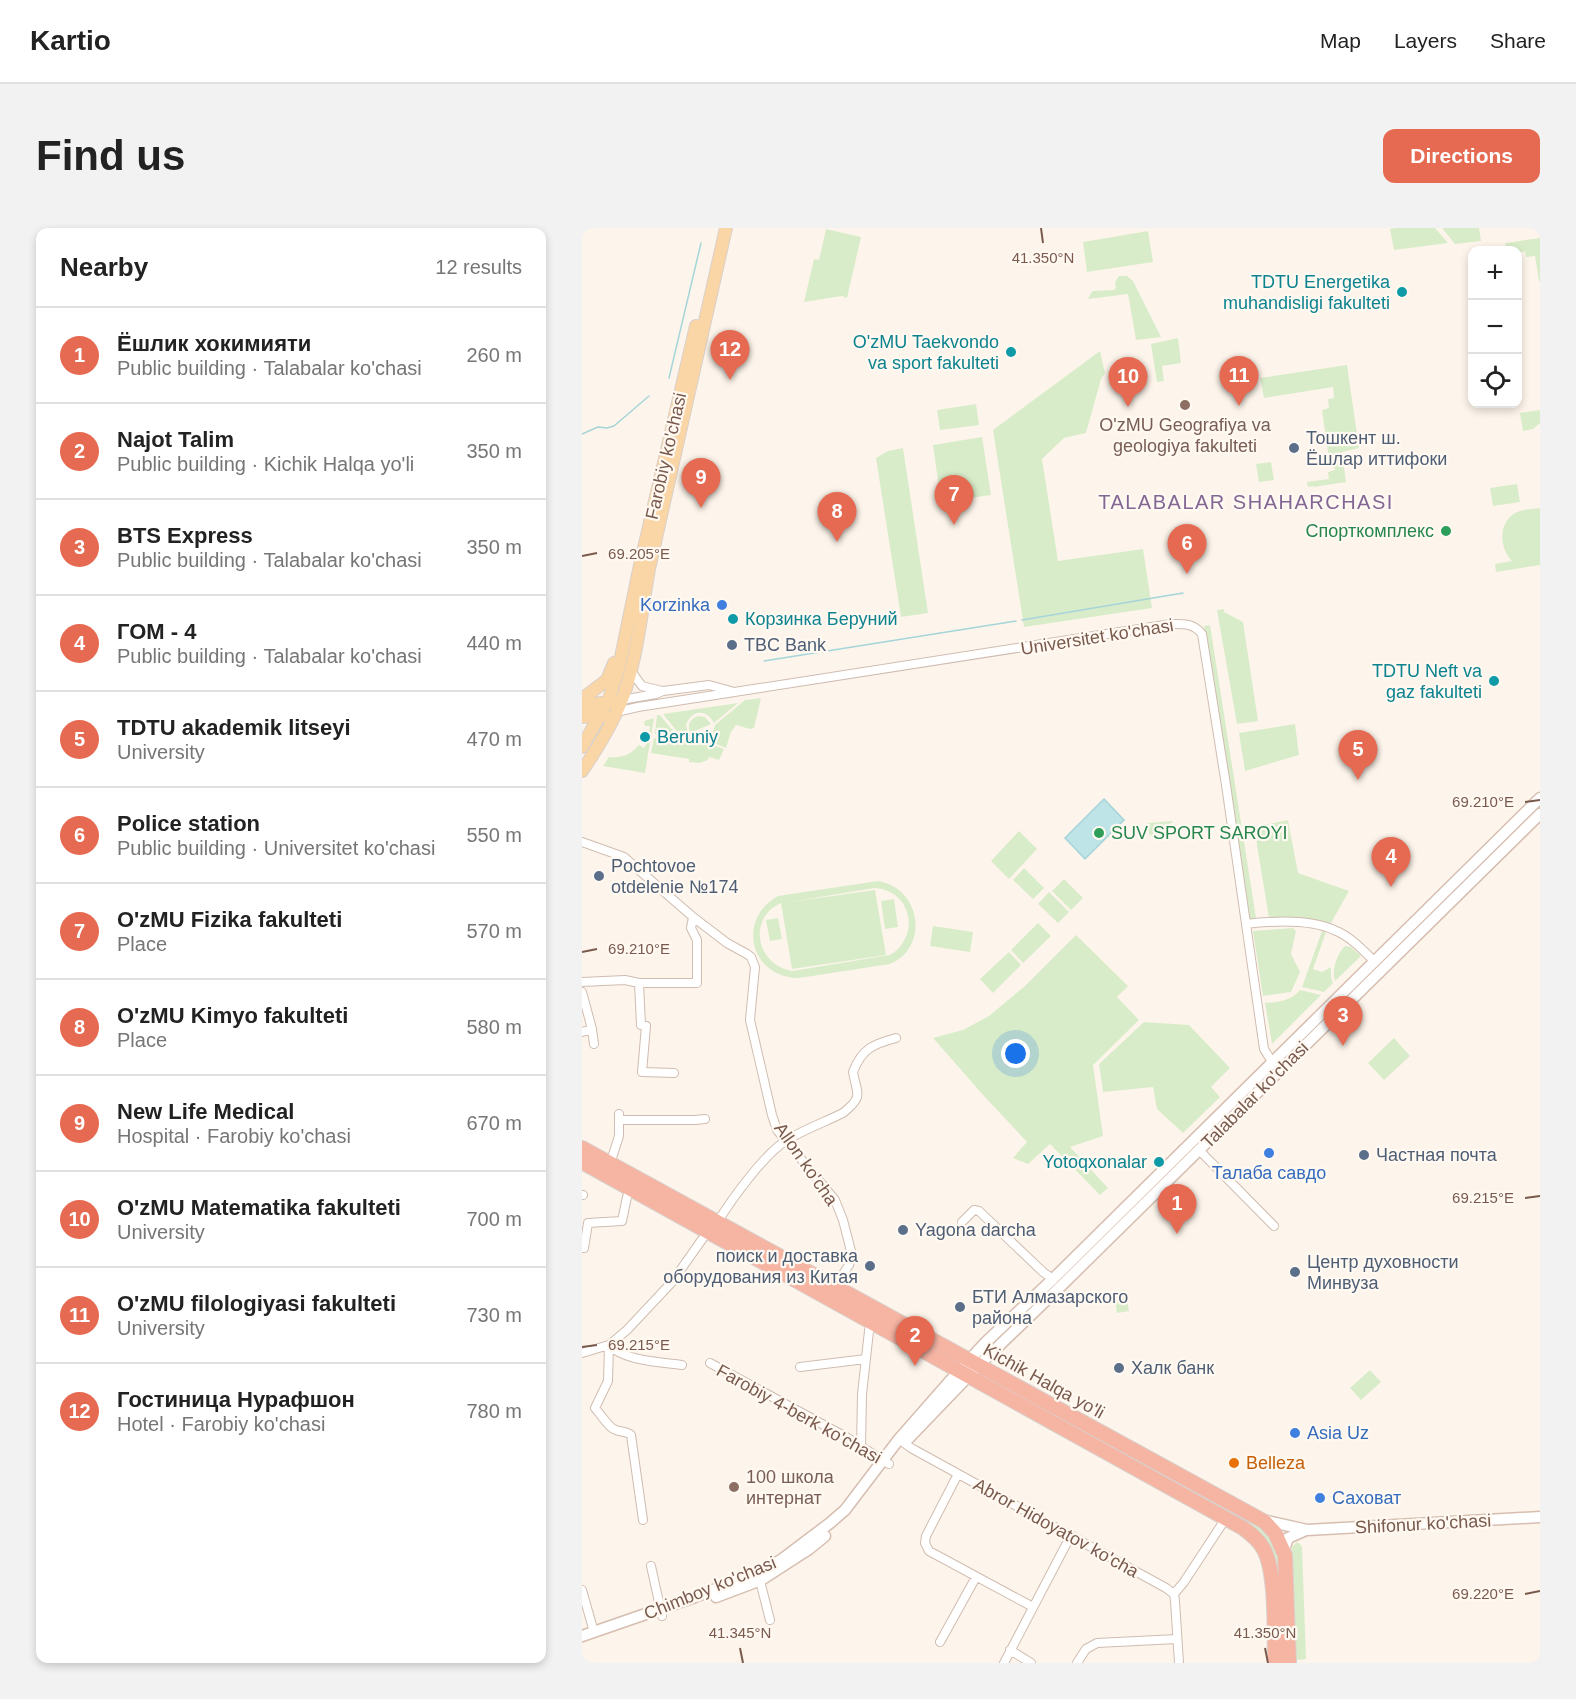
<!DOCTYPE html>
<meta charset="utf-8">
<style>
body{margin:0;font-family:Arial,sans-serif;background:#f2f2f2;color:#222}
.controls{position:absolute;right:18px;top:18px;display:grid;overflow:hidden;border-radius:12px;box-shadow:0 3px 9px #0003}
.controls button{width:54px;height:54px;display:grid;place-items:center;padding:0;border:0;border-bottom:2px solid #e0e0e0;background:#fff;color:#222;font:30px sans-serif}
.you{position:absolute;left:434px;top:826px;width:21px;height:21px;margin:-15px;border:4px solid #fff;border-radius:50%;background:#1a73e8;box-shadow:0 0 0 9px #1a73e833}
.badge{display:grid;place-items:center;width:39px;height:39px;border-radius:50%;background:#e66a51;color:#fff;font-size:20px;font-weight:700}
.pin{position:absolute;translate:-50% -50px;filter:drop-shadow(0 2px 3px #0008)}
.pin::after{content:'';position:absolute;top:32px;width:21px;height:18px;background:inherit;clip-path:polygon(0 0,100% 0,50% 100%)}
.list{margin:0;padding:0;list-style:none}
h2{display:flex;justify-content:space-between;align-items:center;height:78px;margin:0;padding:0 24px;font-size:26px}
h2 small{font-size:20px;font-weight:400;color:#767676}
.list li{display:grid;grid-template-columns:39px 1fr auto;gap:18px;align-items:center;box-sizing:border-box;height:96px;padding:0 24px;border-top:2px solid #e0e0e0}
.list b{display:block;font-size:22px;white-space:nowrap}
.list p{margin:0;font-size:20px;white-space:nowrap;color:#767676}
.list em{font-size:20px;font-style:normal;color:#767676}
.icon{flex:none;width:33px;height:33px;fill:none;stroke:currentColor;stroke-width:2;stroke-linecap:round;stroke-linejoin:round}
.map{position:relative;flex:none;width:958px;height:1435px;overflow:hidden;border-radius:12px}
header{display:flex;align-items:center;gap:36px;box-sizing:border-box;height:84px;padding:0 30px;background:#fff;border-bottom:2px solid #e0e0e0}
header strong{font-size:28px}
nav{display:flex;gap:33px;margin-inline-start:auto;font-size:21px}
.intro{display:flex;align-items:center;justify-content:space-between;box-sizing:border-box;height:144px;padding:0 36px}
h1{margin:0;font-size:42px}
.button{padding:15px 27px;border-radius:12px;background:#e66a51;color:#fff;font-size:21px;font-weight:700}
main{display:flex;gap:36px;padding:0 36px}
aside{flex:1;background:#fff;border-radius:12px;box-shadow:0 3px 9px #0003}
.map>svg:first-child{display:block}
.green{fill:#d9ecc9;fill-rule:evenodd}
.water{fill:#bfe4e8;stroke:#a5d4d9;stroke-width:1.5}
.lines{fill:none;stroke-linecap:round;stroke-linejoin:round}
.stream{stroke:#a5d4d9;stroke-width:1.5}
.street-casing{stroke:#d0bcb0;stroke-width:10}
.secondary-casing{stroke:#d6beb0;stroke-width:13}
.primary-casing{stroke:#d9d1cd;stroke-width:14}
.highway-casing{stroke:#d9d1cd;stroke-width:16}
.street{stroke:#fff;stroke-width:8}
.secondary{stroke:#fff;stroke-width:10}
.primary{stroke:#fad5a5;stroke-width:12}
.highway{stroke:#f6b4a3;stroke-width:14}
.ticks{fill:none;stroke:#795a4d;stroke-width:2}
.culture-dot{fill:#0f9aa8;stroke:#fff9f2;stroke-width:2}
.education-dot{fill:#8d6e63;stroke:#fff9f2;stroke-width:2}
.service-dot{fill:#5c6f8a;stroke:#fff9f2;stroke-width:2}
.leisure-dot{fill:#2e9e5b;stroke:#fff9f2;stroke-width:2}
.shop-dot{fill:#3f7fe0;stroke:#fff9f2;stroke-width:2}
.food-dot{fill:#e8710a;stroke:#fff9f2;stroke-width:2}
.labels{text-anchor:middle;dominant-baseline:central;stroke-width:4.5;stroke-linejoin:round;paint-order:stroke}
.culture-label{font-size:18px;fill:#0d838f;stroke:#fff9f2;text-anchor:end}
.education-label{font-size:18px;fill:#785e54;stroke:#fff9f2}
.service-label{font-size:18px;fill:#4e5e75;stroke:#fff9f2;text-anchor:start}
.street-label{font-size:18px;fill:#795a4d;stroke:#fff9f2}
.leisure-label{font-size:18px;fill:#27864d;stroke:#fff9f2;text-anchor:end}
.shop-label{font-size:18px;fill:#366cbe;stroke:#fff9f2;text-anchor:start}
.food-label{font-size:18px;fill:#c56008;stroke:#fff9f2;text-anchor:start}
.neighbourhood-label{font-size:20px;letter-spacing:1.5px;fill:#826694;stroke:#fff9f2}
.ticks-label{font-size:15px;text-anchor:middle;fill:#795a4d;stroke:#fff9f2;stroke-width:4.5;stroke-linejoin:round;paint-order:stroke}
</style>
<header>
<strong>Kartio</strong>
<nav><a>Map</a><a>Layers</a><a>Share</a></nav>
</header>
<div class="intro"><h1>Find us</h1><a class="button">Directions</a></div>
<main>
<aside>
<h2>Nearby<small>12 results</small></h2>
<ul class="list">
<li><span class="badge">1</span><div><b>Ёшлик хокимияти</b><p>Public building · Talabalar ko'chasi</p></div><em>260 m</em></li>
<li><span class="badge">2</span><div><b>Najot Talim</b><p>Public building · Kichik Halqa yo'li</p></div><em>350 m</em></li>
<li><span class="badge">3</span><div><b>BTS Express</b><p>Public building · Talabalar ko'chasi</p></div><em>350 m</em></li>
<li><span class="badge">4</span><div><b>ГОМ - 4</b><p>Public building · Talabalar ko'chasi</p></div><em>440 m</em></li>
<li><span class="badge">5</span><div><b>TDTU akademik litseyi</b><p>University</p></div><em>470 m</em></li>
<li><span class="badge">6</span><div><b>Police station</b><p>Public building · Universitet ko'chasi</p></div><em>550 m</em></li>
<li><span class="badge">7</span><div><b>O'zMU Fizika fakulteti</b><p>Place</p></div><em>570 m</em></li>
<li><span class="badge">8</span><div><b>O'zMU Kimyo fakulteti</b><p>Place</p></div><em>580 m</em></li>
<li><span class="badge">9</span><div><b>New Life Medical</b><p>Hospital · Farobiy ko'chasi</p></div><em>670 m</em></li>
<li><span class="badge">10</span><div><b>O'zMU Matematika fakulteti</b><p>University</p></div><em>700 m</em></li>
<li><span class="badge">11</span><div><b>O'zMU filologiyasi fakulteti</b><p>University</p></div><em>730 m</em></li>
<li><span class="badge">12</span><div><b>Гостиница Нурафшон</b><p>Hotel · Farobiy ko'chasi</p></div><em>780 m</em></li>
</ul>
</aside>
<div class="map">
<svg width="958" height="1435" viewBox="0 0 958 1435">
<rect width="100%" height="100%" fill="#fdf5eb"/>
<!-- green -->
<path class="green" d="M814,0H853L866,15L812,22L808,1Z
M860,0H897L899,13L873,16Z
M244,1L279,9L265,70L260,68L222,74L232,31L237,32Z
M566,3L571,34L505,44L501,14Z
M958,10V53H957L953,28L944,29L943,23L936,25V22H924L923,16L924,15Z
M537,48H545L551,53L579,109L554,112L546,66L506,71L509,65L511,63L532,62L534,60L533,54Z
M596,110L599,135L580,138L582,153L575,154L569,116Z
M518,123L523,145L519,151L504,205L482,210L460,231L476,333L561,321L570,380L442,399L411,202Z
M765,137L777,220L760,224L764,254L732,259V258L726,259L725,254L747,251L746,244L753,242L752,238L748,239L740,182L747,180L746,171L752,170L751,159L682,170L678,150Z
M394,176L397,197L358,202L355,182Z
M958,182V195L951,201L941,203L938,185Z
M400,209L409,267L359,274L351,217Z
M321,220L346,385L319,389L294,230L306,223Z
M689,234L692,252L677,254L674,236Z
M935,256L938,274L911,278L908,260Z
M958,280V337L914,344L913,336L930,333C916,319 916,290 938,283C944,281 952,281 958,280Z
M642,381V384L661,394L676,493L655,496L635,382Z
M628,397L674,690L668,691L622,398Z
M179,470L172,500L168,501L154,497L149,504L144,520L128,513L133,497L163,472Z
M156,475L132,495C124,480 109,482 104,497L106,505L98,507L81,486Z
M75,487H78L95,508H85L73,506Z
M116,488L123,489L129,496L108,505C105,497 108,491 116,488Z
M72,490L63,545L21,538L27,529C39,530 49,527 57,517L62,520L66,513L68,498H63L62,493Z
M713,496L717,527L663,543L657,505Z
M108,508L114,512L142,521L137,532L127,529L126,532L117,535L107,534V531L69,525L72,510L86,512Z
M706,592L716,645L767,663L749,695L727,691L687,690L672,599Z
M591,593L574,611L567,606L566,595Z
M437,603L455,621L427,651L409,633Z
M442,640L462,660L451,671L431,652Z
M482,651L501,670L489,682L470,663Z
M296,653C339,660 348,719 308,736L217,750C168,750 154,691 196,668ZM293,660C330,663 339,708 308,727L210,743C174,737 165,690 199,675L210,741L304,727L293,662L207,674Z
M467,664L487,684L476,695L456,676Z
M312,671L316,699L303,701L299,673Z
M196,690L200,711L188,713L184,692Z
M456,695L469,708L441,735L429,722Z
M351,698L391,704L388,724L348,718Z
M711,700L714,703L709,726L718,744L709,764L681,768L671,703Z
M740,703L744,704L731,741L740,744L749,739V749L751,755L742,764L720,759Z
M494,707L546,758L535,769L557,792L511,837L521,908L488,919L526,960L518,967L468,916L446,936L431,930L445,914L402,868L351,810L381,802L407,788L443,758Z
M763,718L769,719L779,728L753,753C749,742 755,726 763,718Z
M427,724L439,737L411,765L398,751Z
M718,762L739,767L690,816L683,775C696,774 709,773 718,762Z
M562,794L607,797L648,840L629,859L638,869L601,905L575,881L571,859L521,864L517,836Z
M812,810L828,828L802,852L786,835Z
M543,1062L547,1083L535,1085L532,1064Z
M788,1142L799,1154L779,1172L768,1160Z
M408,1150L570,1240V1242L406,1153Z
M592,1251L676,1296L684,1303L699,1326L705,1435H699L694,1335L688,1318L651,1287L592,1254Z
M715,1314L718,1316L720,1319L724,1431L714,1432L710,1319Z"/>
<!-- water -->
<path class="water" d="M522,571L542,592L503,631L483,610Z"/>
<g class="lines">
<!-- stream -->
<path class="stream" d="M87,150L119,15
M0,206L16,199L25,200L32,198L67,168
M440,392L601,365
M182,433L434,393"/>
<defs>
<path id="street" d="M49,443L60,458L80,463
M39,472L74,466L81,463L127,457L149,463
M34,484L56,479L589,396C602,396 611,395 620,406L644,557L682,821L692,837
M0,614L42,629L111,689L145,715L165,726L169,729L173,739L168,792L190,887L195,902L253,972L261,992L270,1027L267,1037L253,1058
M664,696C690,693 728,691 752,702C768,708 781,722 793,734
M0,754L43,752L57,755H115V712L109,700L111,689
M57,755L59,797L64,798L60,844L92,845
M0,764L10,801L12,816
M0,804L10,801
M37,892H113L123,891
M617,922L692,998
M28,936L37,908V886
M0,967H1
M380,994L392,982L397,983L461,1044L471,1051
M135,995C149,972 183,925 205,912C223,901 243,894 261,885C282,868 275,867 271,844C280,820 292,816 314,810
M0,1020H2L6,995L40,993L45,969L49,961
M27,1117L26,1153L13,1180C19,1187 24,1195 30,1200C37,1205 43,1202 49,1207L61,1292
M27,1117C42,1133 79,1134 100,1137
M0,1125L27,1117L45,1102L90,1054L126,1003
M128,1135L264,1209L307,1236
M218,1139L284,1131
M318,1212L329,1220L584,1360L592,1366L593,1373L597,1435
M279,1218L280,1166L288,1094
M376,1246L344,1308L343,1315L347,1323L451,1379
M69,1338L80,1388
M177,1349L188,1392
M0,1362L12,1404
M592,1366L602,1354L644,1290
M358,1414L394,1349
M428,1422L449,1435
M422,1435L489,1307
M495,1435L504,1421L515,1415L595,1411"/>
<path id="secondary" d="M325,1212L397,1137L479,1058L958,586
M681,1292L725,1302L958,1289
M702,1322L706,1310L724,1302
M134,1369L179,1352L227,1321L243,1308
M0,1408L113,1369L175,1345L199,1332L248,1295L263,1282L317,1211L367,1154L404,1114L471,1051L958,570"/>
<path id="primary" d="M0,471L25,452L32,435
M0,477L29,474
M0,489L23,487
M0,519L27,471L37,439L58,337L114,98
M0,543C17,518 35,489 44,460C56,422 60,380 67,341L144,0"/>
<path id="highway" d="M0,920L683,1294L693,1305L703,1327L707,1435
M0,934L661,1300C669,1306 676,1311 681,1320C695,1343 692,1406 693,1435"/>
</defs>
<!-- street casing -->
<use href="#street" class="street-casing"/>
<!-- secondary casing -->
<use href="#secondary" class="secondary-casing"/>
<!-- primary casing -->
<use href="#primary" class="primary-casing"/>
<!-- highway casing -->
<use href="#highway" class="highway-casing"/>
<!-- street -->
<use href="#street" class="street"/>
<!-- secondary -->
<use href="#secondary" class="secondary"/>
<!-- primary -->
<use href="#primary" class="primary"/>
<!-- highway -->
<use href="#highway" class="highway"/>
</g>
<!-- ticks -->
<path class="ticks" d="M459,0L461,15M0,328L15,325M943,574L958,572M0,724L15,721M943,970L958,968M0,1119L15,1117M943,1366L958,1363M158,1420L161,1435M683,1420L686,1435"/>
<!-- markers -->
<g class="culture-dot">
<circle cx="820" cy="64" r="6"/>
<circle cx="429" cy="124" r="6"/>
<circle cx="151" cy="391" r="6"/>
<circle cx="912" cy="453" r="6"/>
<circle cx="63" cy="509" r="6"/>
<circle cx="577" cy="934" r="6"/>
</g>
<g class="education-dot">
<circle cx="603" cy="177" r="6"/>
<circle cx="152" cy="1259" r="6"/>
</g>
<g class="service-dot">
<circle cx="712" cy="220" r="6"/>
<circle cx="150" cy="417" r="6"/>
<circle cx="17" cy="648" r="6"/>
<circle cx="782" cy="927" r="6"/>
<circle cx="321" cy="1002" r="6"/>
<circle cx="288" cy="1038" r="6"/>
<circle cx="713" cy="1044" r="6"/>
<circle cx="378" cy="1079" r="6"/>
<circle cx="537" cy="1140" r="6"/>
</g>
<g class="leisure-dot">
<circle cx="864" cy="303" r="6"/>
<circle cx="517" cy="605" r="6"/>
</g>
<g class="shop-dot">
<circle cx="140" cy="377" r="6"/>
<circle cx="687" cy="925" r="6"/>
<circle cx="713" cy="1205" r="6"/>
<circle cx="738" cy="1270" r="6"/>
</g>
<circle class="food-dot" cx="652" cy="1235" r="6"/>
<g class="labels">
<!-- culture labels -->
<g class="culture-label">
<text x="808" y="54">TDTU Energetika<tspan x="808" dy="21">muhandisligi fakulteti</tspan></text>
<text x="417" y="114">O'zMU Taekvondo<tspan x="417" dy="21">va sport fakulteti</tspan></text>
<text x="163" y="391" text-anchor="start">Корзинка Беруний</text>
<text x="900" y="443">TDTU Neft va<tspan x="900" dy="21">gaz fakulteti</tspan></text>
<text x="75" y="509" text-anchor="start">Beruniy</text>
<text x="565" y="934">Yotoqxonalar</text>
</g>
<!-- education labels -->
<g class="education-label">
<text x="603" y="197">O'zMU Geografiya va<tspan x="603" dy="21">geologiya fakulteti</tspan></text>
<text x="164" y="1249" text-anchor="start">100 школа<tspan x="164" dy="21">интернат</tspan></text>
</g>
<!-- service labels -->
<g class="service-label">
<text x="724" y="210">Тошкент ш.<tspan x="724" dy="21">Ёшлар иттифоки</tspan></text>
<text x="162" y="417">TBC Bank</text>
<text x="29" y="638">Pochtovoe<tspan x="29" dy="21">otdelenie №174</tspan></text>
<text x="794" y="927">Частная почта</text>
<text x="333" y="1002">Yagona darcha</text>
<text x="276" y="1028" text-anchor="end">поиск и доставка<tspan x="276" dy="21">оборудования из Китая</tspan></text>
<text x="725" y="1034">Центр духовности<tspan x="725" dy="21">Минвуза</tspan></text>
<text x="390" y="1069">БТИ Алмазарского<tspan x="390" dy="21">района</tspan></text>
<text x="549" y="1140">Халк банк</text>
</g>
<!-- street labels -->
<g class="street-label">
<text transform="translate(84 228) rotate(-77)">Farobiy ko'chasi</text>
<text transform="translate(515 409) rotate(-9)">Universitet ko'chasi</text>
<text transform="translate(673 867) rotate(-45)">Talabalar ko'chasi</text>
<text transform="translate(224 936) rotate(55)">Allon ko'cha</text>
<text transform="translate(462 1153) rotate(29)">Kichik Halqa yo'li</text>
<text transform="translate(217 1186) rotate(29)">Farobiy 4-berk ko'chasi</text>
<text transform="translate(841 1296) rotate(-3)">Shifonur ko'chasi</text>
<text transform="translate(474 1300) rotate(29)">Abror Hidoyatov ko'cha</text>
<text transform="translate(128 1360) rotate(-22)">Chimboy ko'chasi</text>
</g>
<!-- leisure labels -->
<g class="leisure-label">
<text x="852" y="303">Спорткомплекс</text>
<text x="529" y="605" text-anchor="start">SUV SPORT SAROYI</text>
</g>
<!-- shop labels -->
<g class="shop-label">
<text x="128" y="377" text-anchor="end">Korzinka</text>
<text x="687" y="945" text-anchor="middle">Талаба савдо</text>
<text x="725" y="1205">Asia Uz</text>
<text x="750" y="1270">Саховат</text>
</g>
<!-- food labels -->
<g class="food-label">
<text x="664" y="1235">Belleza</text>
</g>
<!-- neighbourhood labels -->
<g class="neighbourhood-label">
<text x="664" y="274">TALABALAR SHAHARCHASI</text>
</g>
</g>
<g class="ticks-label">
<text x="461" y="35">41.350°N</text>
<text x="57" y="331">69.205°E</text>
<text x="901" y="579">69.210°E</text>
<text x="57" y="726">69.210°E</text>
<text x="901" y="975">69.215°E</text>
<text x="57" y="1122">69.215°E</text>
<text x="901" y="1371">69.220°E</text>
<text x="158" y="1410">41.345°N</text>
<text x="683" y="1410">41.350°N</text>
</g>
</svg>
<div class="controls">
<button>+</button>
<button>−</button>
<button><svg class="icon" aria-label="locate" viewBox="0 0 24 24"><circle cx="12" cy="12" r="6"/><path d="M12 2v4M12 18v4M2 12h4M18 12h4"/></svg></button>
</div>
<div class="you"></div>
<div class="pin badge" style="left:595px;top:1006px">1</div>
<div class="pin badge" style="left:333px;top:1138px">2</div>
<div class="pin badge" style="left:761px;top:818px">3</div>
<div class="pin badge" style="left:809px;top:659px">4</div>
<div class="pin badge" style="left:776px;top:552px">5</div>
<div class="pin badge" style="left:605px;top:346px">6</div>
<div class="pin badge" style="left:372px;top:297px">7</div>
<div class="pin badge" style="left:255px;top:314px">8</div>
<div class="pin badge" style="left:119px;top:280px">9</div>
<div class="pin badge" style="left:546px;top:179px">10</div>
<div class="pin badge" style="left:657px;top:178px">11</div>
<div class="pin badge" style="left:148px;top:152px">12</div>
</div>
</main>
